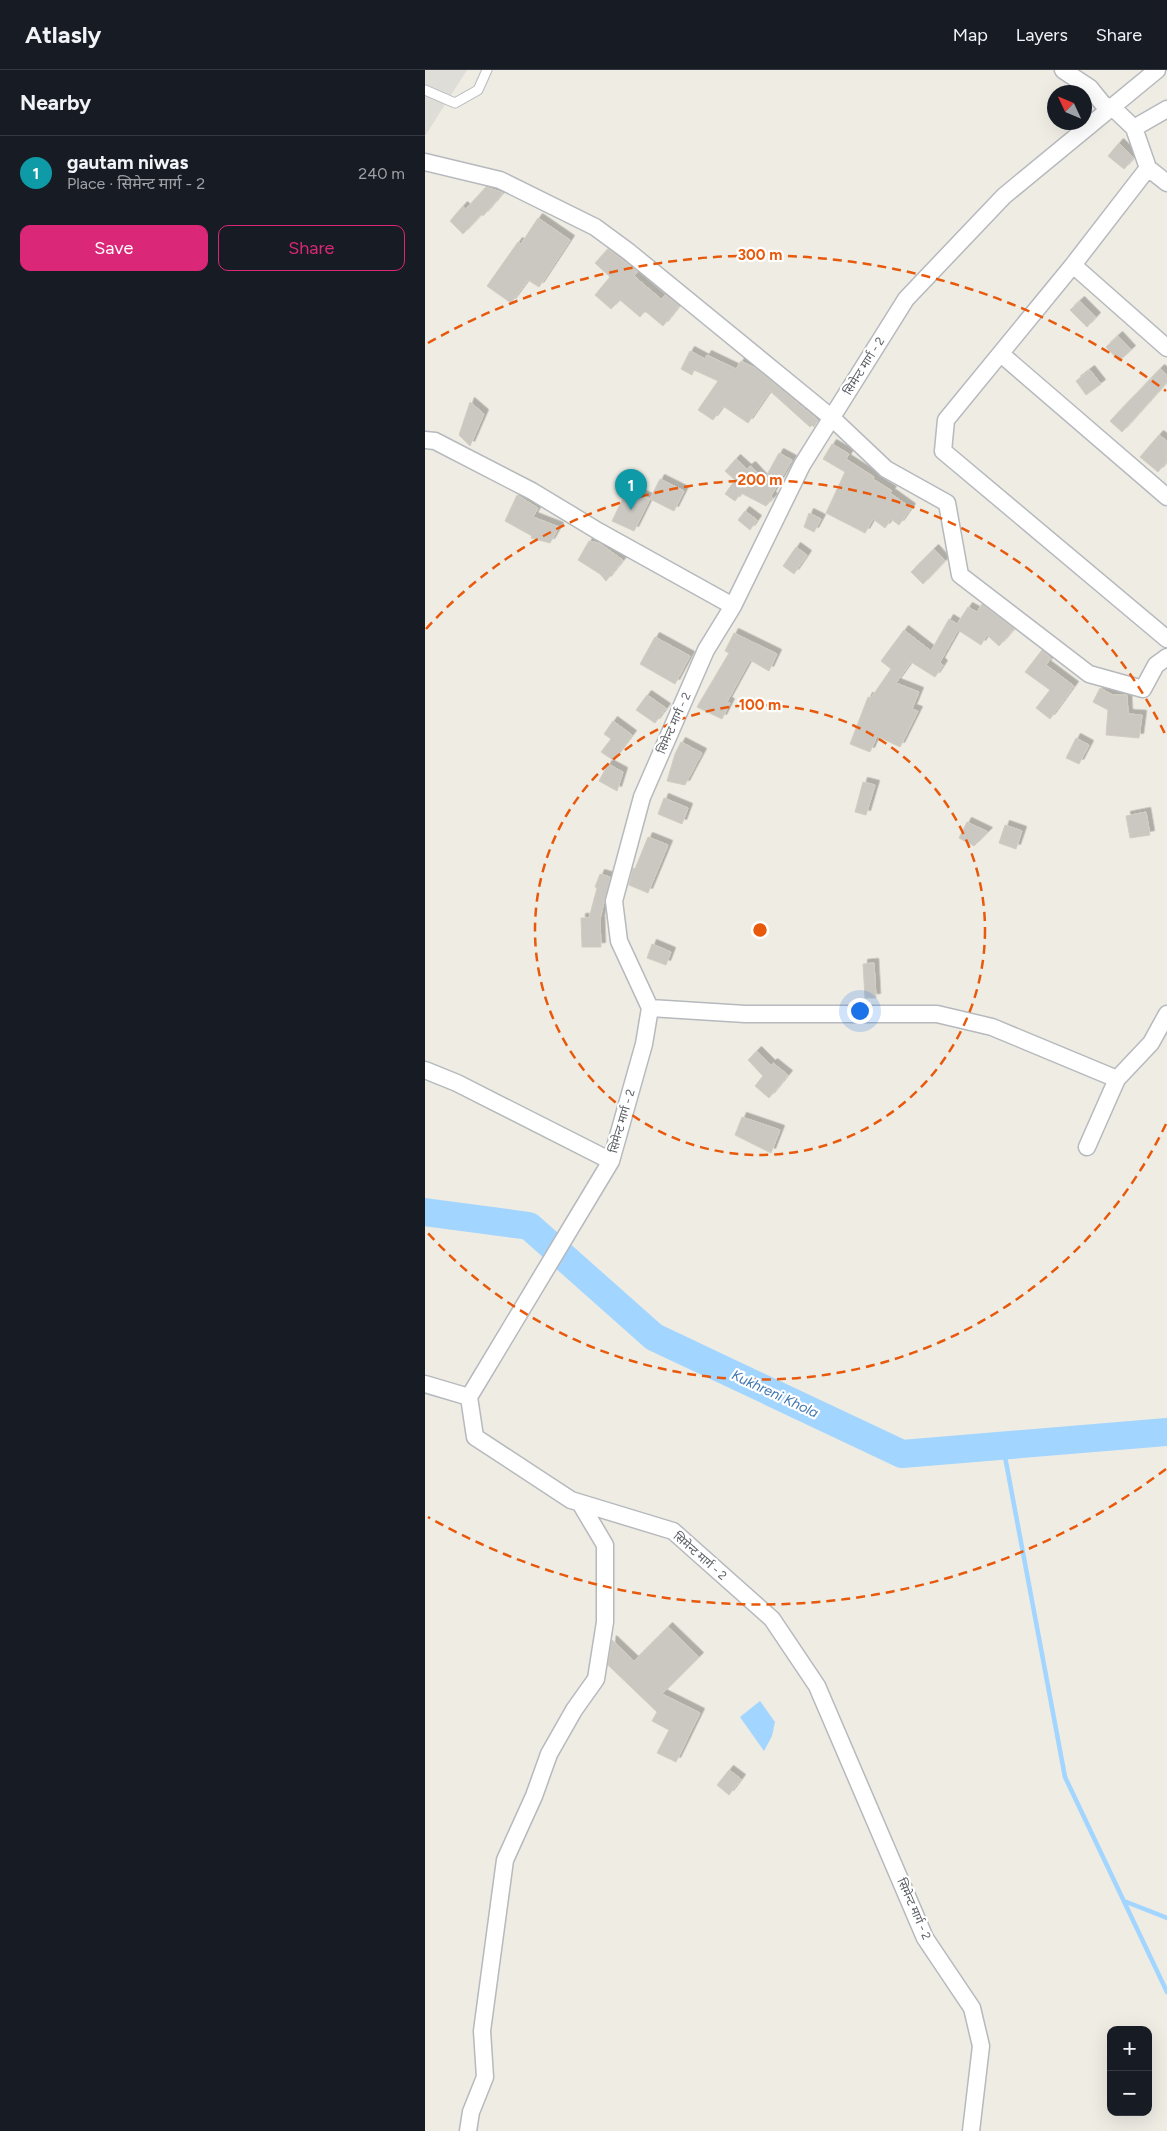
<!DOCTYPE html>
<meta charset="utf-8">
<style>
body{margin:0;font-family:Figtree,"Noto Sans Devanagari",sans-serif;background:#242831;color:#f1f3f6}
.controls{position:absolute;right:15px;bottom:15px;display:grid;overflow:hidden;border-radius:10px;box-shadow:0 5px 20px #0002}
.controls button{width:45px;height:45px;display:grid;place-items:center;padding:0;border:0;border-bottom:1px solid #363941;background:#171b24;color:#f1f3f6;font:25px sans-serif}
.compass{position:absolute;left:622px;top:15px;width:45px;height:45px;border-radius:50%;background:#171b24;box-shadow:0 5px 20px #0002;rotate:314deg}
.you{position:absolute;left:434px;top:940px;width:18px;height:18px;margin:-12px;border:4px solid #fff;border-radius:50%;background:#1a73e8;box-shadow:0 0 0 8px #1a73e833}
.badge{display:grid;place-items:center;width:32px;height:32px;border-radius:50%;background:#db2777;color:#fff;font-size:16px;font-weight:700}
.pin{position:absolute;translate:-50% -41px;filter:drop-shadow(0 1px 2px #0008)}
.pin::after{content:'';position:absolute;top:26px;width:18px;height:15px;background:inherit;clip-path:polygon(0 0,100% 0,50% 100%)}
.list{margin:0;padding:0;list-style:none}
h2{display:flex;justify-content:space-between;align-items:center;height:65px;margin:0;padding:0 20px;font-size:21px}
h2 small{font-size:16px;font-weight:400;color:#9ea1a6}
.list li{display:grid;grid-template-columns:32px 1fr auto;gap:15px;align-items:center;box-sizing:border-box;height:75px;padding:0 20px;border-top:1px solid #363941}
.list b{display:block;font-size:19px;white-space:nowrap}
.list p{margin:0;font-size:16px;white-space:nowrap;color:#9ea1a6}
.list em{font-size:16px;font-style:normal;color:#9ea1a6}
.actions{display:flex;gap:10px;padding:15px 20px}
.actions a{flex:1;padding:11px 0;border:1px solid #db2777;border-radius:10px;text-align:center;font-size:18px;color:#db2777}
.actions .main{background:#db2777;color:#fff}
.map{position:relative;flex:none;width:742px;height:2061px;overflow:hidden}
header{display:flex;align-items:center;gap:30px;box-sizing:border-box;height:70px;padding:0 25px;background:#171b24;border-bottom:1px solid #363941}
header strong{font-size:24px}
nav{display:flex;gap:28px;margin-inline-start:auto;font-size:18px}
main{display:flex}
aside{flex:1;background:#171b24}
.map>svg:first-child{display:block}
.industrial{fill:#dfddd7}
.water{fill:#a2d5ff}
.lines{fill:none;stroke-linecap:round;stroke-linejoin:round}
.stream{stroke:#a2d5ff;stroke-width:4.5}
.river{stroke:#a2d5ff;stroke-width:28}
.building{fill:#cbc8c2;stroke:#d2cdc1;filter:url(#shadow)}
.service-casing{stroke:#b6b9bd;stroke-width:11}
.minor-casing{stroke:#b6b9bd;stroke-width:19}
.service{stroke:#fff;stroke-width:9}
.minor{stroke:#fff;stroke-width:16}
.ring{fill:none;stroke:#e8590c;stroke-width:2.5;stroke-dasharray:9 6}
.labels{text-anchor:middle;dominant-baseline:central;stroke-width:4.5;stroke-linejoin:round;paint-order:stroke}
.street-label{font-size:12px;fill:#5b5f64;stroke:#fff}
.water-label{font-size:14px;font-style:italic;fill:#3f75b0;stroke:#fff}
.centre{fill:#e8590c;stroke:#fff;stroke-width:2.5}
.ring-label{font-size:15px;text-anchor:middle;font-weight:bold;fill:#e8590c;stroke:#fff;stroke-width:4.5;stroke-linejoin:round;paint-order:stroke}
</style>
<header>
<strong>Atlasly</strong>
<nav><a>Map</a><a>Layers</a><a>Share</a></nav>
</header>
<main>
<aside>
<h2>Nearby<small></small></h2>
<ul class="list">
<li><span class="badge" style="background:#0f9aa8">1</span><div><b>gautam niwas</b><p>Place · सिमेन्ट मार्ग - 2</p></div><em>240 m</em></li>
</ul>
<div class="actions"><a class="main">Save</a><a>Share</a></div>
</aside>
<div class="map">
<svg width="742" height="2061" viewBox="0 0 742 2061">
<defs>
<filter id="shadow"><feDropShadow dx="4.5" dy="-4.5" stdDeviation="0" flood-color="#0004"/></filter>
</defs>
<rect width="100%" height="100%" fill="#eeece3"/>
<!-- industrial -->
<path class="industrial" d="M0,0H42L0,66Z"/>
<!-- water -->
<path class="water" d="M335,1631L350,1652L347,1666L339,1681L315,1647Z"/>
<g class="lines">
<!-- stream -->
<path class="stream" d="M578,1376L640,1707L742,1922
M699,1831L742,1848"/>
<!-- river -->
<path class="river" d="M0,1142L104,1156L229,1267L477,1384L742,1362"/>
</g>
<!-- building -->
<path class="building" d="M694,73L709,88L699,99L683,86Z
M61,117L78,123L58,146L57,144L38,164L25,151L38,136L41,139Z
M113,148L145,170L114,217L103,210L86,233L62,216L93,172L96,174Z
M183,179L213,202L209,206L236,229L240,225L254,236L238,256L220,241L215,247L195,230L186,239L170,225L185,207L170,193Z
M655,231L671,247L662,257L645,240Z
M693,266L706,280L694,291L681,277Z
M265,281L280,289L282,285L311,299L316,291L330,298L393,350L389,357L387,355L385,357L345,321L323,353L298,336L288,350L273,340L293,311L269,300L267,305L256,299Z
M735,299L742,305V312L697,362L685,351Z
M665,300L676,314L661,325L651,311Z
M45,332L59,344L45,376L34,365Z
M734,365L742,371V391L733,402L715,387Z
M407,374L424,384L421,389L449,407L448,409L467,421L465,423L486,438L474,455L466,449L460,458L448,449L440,463L401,443L420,402L398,389Z
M354,383L367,390L346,426L348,428L341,436L316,423L310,431L300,424L310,410L300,401L311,389L322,399L326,396L339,410Z
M235,409L259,421L249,441L225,429Z
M203,418L225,429L209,461L187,451Z
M92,425L113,438L108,447L134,457L125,473L106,468L107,466L80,451Z
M320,441L332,450L325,460L313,450Z
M384,443L396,449L389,462L379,457Z
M164,471L174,473L198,490L181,511L175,504L153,490Z
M371,477L382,485L369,504L358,496Z
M509,479L520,491L498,514L486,502Z
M557,534L589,559L574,576L562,565L556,575L533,560L515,592L518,595L510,607L486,592L471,613L494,622L487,639L493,641L475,677L452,666L445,682L425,674L443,627L446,628L466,599L456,591L479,560L506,581L524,549L532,554L543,537L552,542Z
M309,563L352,584L344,601L325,590L302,632L305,633L297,649L272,637L304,583L300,581Z
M230,567L265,586L250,614L215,594Z
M617,580L626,588L621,595L649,616L625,649L611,638L625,620L600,602Z
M675,618L688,625H702L703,644L717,645L714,668L681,665L683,640L668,632Z
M222,625L241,638L230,653L211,640Z
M188,651L207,665L188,690L176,682L186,669L179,664Z
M651,668L664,675L654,694L641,688Z
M256,672L277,683L260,715L242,711L250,684Z
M183,694L198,702L192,721L174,711Z
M438,712L450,715L441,745L430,742Z
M239,728L263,738L257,754L233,744Z
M721,742L725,765L705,768L701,746Z
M542,752L563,762L549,776L534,768Z
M580,755L597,761L591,779L574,773Z
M223,767L243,775L223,823L204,815L208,798L210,799Z
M175,804L185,807L175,849L176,877H157L156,848H164L172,818L170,817Z
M227,874L246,882L241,895L222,888Z
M449,893L451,928H440L438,894Z
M332,981L346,995L348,993L363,1005L344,1028L330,1016L338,1006L323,990Z
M317,1047L355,1060L346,1083L310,1065Z
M243,1557L274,1587L237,1624L275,1643L251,1692L232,1683L244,1660L227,1651L232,1642L183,1595L187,1570L209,1591Z
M304,1700L316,1709L304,1725L292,1715Z"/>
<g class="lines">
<defs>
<path id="service" d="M0,20L30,33L53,20L62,0"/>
<path id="minor" d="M638,0L665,18L682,39
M686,36L709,58L723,98L742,113
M709,58L742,39
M0,92L75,110L170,157L204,182L407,348L461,399L522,433L535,505L664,604L718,619L731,595L742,587
M648,195L723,98
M742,278L648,195L521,350L518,381L742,569
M576,284L742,427
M0,370L10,371L107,421L173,461L308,536
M225,938L320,944H512L567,957L692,1009
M0,1000L32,1013L186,1091
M662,1077L692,1009L726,973L742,944
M0,1314L44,1327
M43,2061L46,2042L60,2007L57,1961L80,1790L109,1726L124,1684L149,1640L171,1609L180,1552V1475L155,1433
M546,2061L556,1976L547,1938L500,1868L392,1616L347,1549L248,1461L146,1430L50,1367L44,1327L186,1091L219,974L225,938L194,871L189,831L217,727L281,580L308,536L377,395L481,229L579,126L732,0"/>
</defs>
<!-- service casing -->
<use href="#service" class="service-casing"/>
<!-- minor casing -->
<use href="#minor" class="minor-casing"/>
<!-- service -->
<use href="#service" class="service"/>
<!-- minor -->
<use href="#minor" class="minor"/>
</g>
<!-- distance rings -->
<g class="ring">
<circle cx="335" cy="860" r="225"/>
<path d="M741 1054A450 450 0 0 1 1 1161M1 559A450 450 0 0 1 741 666"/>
<path d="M741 1399A675 675 0 0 1 3 1447M3 273A675 675 0 0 1 741 321"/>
</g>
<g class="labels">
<!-- street labels -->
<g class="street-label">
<text transform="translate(439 296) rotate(-58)">सिमेन्ट मार्ग - 2</text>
<text transform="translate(249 653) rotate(-66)">सिमेन्ट मार्ग - 2</text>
<text transform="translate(197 1051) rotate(-74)">सिमेन्ट मार्ग - 2</text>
<text transform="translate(275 1486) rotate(41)">सिमेन्ट मार्ग - 2</text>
<text transform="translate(489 1839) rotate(66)">सिमेन्ट मार्ग - 2</text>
</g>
<!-- water labels -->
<g class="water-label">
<text transform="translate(350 1324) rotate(25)">Kukhreni Khola</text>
</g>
</g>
<circle cx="335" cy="860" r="8" class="centre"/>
<g class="ring-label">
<text x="335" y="190">300 m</text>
<text x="335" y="415">200 m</text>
<text x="335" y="640">100 m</text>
</g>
</svg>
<div class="controls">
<button>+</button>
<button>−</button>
</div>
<svg class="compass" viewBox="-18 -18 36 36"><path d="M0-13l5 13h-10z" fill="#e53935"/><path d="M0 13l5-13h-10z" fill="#9ea1a6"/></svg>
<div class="you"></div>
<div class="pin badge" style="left:206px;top:440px;background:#0f9aa8">1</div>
</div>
</main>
